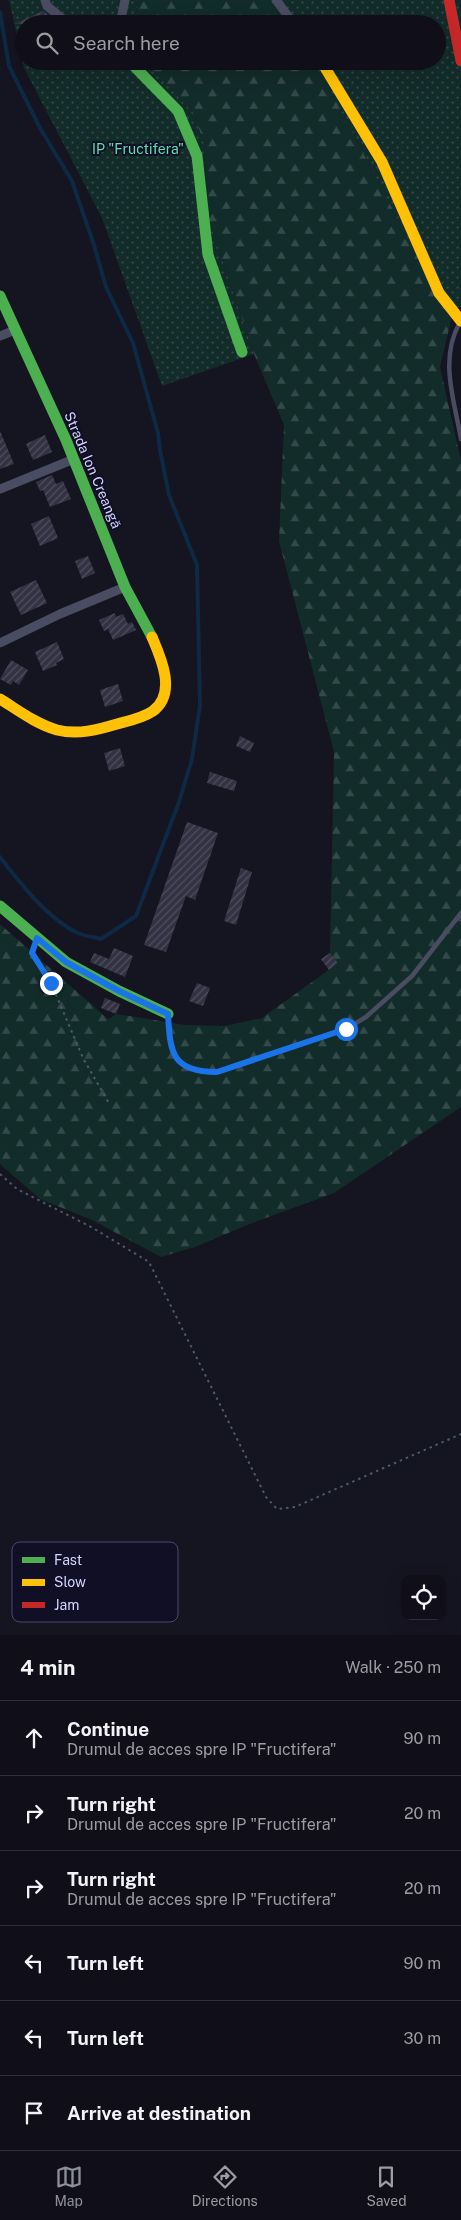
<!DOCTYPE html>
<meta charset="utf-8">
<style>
body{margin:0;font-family:"Public Sans",sans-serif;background:#191822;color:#f1f3f6}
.controls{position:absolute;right:15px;bottom:15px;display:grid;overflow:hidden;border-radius:10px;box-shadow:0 5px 20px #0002}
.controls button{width:45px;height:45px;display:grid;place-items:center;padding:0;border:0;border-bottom:1px solid #302f38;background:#100f19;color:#f1f3f6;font:25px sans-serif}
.stop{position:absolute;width:15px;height:15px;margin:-11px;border:4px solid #1a73e8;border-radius:50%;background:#fff}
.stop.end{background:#1a73e8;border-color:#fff;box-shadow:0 1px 5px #0008}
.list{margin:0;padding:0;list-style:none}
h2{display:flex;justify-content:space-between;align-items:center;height:65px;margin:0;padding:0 20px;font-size:21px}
h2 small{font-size:16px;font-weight:400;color:#9c9ca2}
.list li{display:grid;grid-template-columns:32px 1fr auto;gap:15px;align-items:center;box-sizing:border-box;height:75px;padding:0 20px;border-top:1px solid #302f38}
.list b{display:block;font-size:19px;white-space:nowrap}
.list p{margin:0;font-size:16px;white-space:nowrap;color:#9c9ca2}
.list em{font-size:16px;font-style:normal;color:#9c9ca2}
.icon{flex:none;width:28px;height:28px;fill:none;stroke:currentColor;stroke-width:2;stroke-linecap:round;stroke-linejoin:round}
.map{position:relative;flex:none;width:461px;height:1635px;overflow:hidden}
.search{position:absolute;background:#100f19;box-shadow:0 5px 20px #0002;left:15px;right:15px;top:15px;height:55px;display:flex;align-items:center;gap:12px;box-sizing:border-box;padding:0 18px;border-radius:28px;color:#9c9ca2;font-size:19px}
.sheet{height:515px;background:#100f19}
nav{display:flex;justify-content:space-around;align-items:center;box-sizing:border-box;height:70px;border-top:1px solid #302f38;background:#100f19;font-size:14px;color:#9c9ca2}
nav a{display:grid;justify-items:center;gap:2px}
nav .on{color:#8c9099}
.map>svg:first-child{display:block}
.forest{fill:url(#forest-firs)}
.garden{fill:url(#garden-dots)}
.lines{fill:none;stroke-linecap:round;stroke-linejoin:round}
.stream{stroke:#0d2944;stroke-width:4}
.building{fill:url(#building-hatch)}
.path{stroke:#4a5b66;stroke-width:2;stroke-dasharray:2.5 4;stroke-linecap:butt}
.lane{stroke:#4a4c62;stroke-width:4.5}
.street{stroke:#4a4c62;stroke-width:9}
.fast{stroke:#4caf50;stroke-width:11}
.slow{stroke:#ffc107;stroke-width:11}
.jam{stroke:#c62828;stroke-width:11}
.route{stroke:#1a73e8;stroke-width:6}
.labels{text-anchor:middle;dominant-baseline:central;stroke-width:4;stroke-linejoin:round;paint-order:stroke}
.park-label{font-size:14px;fill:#60dfad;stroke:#100f26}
.street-label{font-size:14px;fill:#d5d6ff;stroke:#100f26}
.key{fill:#100f26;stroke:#4b4b67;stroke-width:1}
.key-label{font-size:14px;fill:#d5d6ff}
</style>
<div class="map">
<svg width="461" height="1635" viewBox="0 0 461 1635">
<defs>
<pattern id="forest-firs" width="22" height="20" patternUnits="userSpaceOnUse" patternTransform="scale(1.25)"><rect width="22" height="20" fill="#122c2a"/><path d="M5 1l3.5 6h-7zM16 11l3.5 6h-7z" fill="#344a4a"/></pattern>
<pattern id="garden-dots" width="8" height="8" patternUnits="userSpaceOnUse" patternTransform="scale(1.25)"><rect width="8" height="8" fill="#122c2a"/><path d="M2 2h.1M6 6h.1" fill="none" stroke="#344a4a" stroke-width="1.8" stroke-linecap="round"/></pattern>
<pattern id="building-hatch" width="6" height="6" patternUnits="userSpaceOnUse" patternTransform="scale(1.25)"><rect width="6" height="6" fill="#333243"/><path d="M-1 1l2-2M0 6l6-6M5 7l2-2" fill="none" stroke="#504f5f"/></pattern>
</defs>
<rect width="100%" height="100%" fill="#151421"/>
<!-- forest -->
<path class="forest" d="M139,0H270L287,24H133Z
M145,61H315L446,310L452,316L440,367L461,461V1107L334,1193L252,1223L195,1247L161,1257L92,1220L40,1199L0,1164V924L108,1019L117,1014L185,1025L224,1026L262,1018L338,963L330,953L334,752L279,541L284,425L254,354L205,209L206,150L194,115Z"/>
<!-- garden -->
<path class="garden" d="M9,0H139L133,24H24V61H145L194,114L206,150L205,209L254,354L162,386L102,218L24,68Z
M270,0H461V307L446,311L315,61H437V24H287Z"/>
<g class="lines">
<!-- stream -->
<path class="stream" d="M0,12L9,66L40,128L72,181L94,245L106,287L133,343L158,433L160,450L169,495L197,565L200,705L192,759L179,802L136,916L101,939C94,937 85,936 78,933C49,920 19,882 0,857"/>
</g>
<!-- building -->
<path class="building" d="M43,11L47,14L52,24H14Z
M0,431L14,464L0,469Z
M45,435L52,452L33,460L26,444Z
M52,475L56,484L63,481L71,499L50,507L43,490L40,491L36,482Z
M49,516L58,538L40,546L31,524Z
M88,556L95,573L82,579L75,561Z
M36,580L47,603L21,615L10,592Z
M115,613L116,617L123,614L128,624L132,622L136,630L113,640L108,629L104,631L99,620Z
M57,642L64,659L56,663L57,665L43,671L35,652Z
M11,660L28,670L19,685L13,681L11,685L0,679Z
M118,684L123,701L105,707L100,690Z
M240,736L254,743L250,752L236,746Z
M120,748L125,766L109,771L104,753Z
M210,772L237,781L234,791L207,783Z
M187,822L218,833L195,900L186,896L166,952L144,945Z
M241,868L252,872L236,925L224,921Z
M114,948L133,956L125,977L90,962L94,953L109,959Z
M330,953L338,963L329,970L321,959Z
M197,983L210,988L203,1006L189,1001Z
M105,998L120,1004L116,1014L101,1008Z"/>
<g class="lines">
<!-- path -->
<path class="path" d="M33,949L32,953L51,983L83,1058L110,1105
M0,1174L17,1189L93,1228L149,1262L266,1497L277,1509L295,1507L461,1434"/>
<!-- lane -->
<path class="lane" d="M460,322C439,359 454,399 461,439
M168,1014C170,1053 173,1072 217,1072L346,1029L366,1017L412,976L461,913"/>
<!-- street -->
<path class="street" d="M45,0L47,6L69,24
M276,0L294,24
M120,24L125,0
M0,336L15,330
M0,489L74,459
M0,643L60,614L125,587"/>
<!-- fast -->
<path class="fast" d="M129,61L178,111L197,156L208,255L242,352
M0,296L66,440L125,587L152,637
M0,906L66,962L119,991L168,1014"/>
<!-- slow -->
<path class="slow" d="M321,61L382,162L439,293L461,321
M0,699C18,710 36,724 57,730C78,735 97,730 117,724C129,721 143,718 153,711C177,693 161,658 152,637"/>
<!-- jam -->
<path class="jam" d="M449,0L461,61"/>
</g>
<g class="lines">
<!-- route -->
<path class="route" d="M51,983L32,953L37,938L66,962L119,991L168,1014C170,1053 172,1072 217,1072L346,1029"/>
</g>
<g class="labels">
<!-- park labels -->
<g class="park-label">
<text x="138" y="149">IP "Fructifera"</text>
</g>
<!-- street labels -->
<g class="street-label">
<text transform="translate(93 470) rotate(67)">Strada Ion Creangă</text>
</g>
</g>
<!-- legend -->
<rect x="12" y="1542" width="166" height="80" rx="8" class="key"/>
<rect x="22" y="1557" width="23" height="6" fill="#4caf50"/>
<rect x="22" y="1579" width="23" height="7" fill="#ffc107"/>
<rect x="22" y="1602" width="23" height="6" fill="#c62828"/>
<g class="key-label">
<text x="54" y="1565">Fast</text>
<text x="54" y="1587">Slow</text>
<text x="54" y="1610">Jam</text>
</g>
</svg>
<div class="controls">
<button><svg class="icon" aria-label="locate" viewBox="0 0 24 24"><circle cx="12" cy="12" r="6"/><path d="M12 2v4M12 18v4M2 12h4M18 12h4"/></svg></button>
</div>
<div class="stop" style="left:346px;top:1029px"></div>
<div class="stop end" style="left:51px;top:983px"></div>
<div class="search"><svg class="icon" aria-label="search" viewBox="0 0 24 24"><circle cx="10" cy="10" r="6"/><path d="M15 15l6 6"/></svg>Search here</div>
</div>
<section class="sheet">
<h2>4 min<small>Walk · 250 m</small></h2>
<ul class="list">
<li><svg class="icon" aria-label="ahead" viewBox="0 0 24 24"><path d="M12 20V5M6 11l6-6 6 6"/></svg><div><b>Continue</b><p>Drumul de acces spre IP &quot;Fructifera&quot;</p></div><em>90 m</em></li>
<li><svg class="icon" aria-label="right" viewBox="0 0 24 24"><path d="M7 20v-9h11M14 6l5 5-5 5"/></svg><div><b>Turn right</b><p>Drumul de acces spre IP &quot;Fructifera&quot;</p></div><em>20 m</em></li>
<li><svg class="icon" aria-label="right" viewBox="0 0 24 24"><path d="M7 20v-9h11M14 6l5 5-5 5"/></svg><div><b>Turn right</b><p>Drumul de acces spre IP &quot;Fructifera&quot;</p></div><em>20 m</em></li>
<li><svg class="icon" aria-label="left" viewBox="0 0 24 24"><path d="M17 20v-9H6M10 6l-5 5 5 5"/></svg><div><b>Turn left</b></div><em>90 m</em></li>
<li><svg class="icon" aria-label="left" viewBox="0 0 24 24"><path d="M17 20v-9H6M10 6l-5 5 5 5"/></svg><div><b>Turn left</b></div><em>30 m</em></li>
<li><svg class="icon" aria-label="arrive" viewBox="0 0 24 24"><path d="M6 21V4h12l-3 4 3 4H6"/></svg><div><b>Arrive at destination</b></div></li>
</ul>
</section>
<nav>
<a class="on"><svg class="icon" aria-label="map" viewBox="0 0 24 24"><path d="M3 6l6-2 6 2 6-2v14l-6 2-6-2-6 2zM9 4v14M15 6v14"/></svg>Map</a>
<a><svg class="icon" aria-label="directions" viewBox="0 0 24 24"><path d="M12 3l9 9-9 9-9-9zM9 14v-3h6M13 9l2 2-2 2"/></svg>Directions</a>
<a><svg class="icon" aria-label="saved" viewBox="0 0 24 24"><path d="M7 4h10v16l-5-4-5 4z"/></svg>Saved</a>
</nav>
